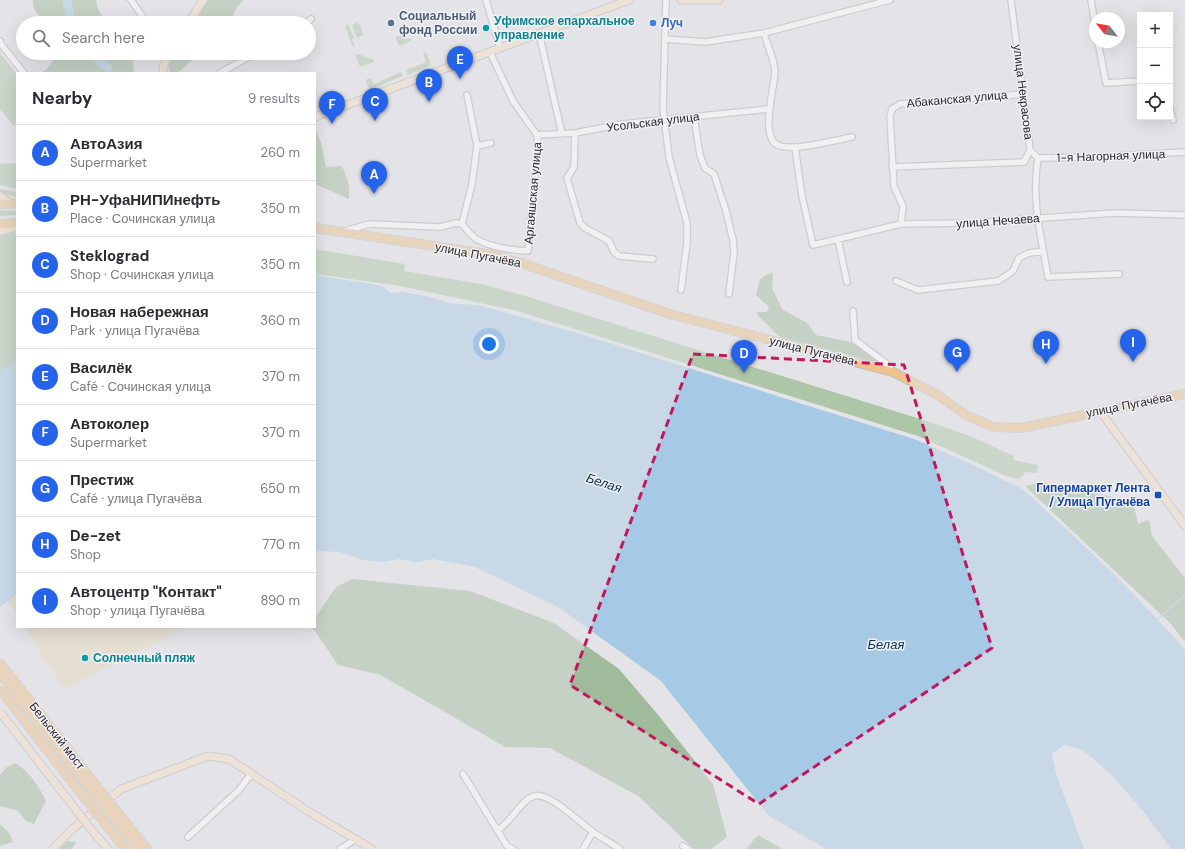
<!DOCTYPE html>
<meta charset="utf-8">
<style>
body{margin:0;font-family:"DM Sans",sans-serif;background:#f2f2f3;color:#2b2b33}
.controls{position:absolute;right:12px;top:12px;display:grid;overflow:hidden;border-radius:0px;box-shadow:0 4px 16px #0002}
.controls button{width:36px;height:36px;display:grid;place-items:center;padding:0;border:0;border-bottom:1px solid #e1e1e2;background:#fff;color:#2b2b33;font:20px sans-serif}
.compass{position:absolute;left:1089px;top:12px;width:36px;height:36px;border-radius:50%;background:#fff;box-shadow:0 4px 16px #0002;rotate:301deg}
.you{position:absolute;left:489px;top:344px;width:14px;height:14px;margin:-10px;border:3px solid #fff;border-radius:50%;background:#1a73e8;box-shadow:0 0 0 6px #1a73e833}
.badge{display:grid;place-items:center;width:26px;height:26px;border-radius:50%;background:#2563eb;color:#fff;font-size:13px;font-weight:700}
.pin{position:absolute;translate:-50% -33px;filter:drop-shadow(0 1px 2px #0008)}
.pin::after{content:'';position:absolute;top:21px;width:14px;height:12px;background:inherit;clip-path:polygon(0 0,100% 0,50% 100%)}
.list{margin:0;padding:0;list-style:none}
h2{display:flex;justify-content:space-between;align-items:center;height:52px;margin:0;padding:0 16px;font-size:17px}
h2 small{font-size:13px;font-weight:400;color:#7c7c81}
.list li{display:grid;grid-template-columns:26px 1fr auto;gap:12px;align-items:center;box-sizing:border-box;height:56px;padding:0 16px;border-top:1px solid #e1e1e2}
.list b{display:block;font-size:15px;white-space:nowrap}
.list p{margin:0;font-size:13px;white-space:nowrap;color:#7c7c81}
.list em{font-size:13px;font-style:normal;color:#7c7c81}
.icon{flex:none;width:22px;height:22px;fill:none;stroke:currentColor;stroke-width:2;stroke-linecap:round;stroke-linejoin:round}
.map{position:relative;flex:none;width:1185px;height:849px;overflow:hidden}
.search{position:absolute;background:#fff;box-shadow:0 4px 16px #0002;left:16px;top:16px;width:300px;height:44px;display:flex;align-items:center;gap:10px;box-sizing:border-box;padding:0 14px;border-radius:22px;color:#7c7c81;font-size:15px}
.panel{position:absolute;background:#fff;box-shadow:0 4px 16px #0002;left:16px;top:72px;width:300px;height:556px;border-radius:0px}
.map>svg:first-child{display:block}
.green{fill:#acc6a7}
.forest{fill:#a0bb9b}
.sand{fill:#e4dab5}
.water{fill:#a6c9e6}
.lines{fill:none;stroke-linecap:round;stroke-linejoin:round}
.stream{stroke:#a6c9e6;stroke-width:1.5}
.river{stroke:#a6c9e6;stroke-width:9}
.street-casing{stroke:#b0b1b6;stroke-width:8}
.secondary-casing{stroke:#b0b1b6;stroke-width:9}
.primary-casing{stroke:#bfbfc0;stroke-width:10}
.street{stroke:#fff;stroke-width:5.5}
.secondary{stroke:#f7e0c3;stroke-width:7}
.primary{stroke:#eec288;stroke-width:8}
.secondary-bridge-casing{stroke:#b0b1b6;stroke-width:9;stroke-linecap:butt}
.primary-bridge-casing{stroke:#bfbfc0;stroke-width:10;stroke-linecap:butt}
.secondary-bridge{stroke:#f7e0c3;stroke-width:7}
.primary-bridge{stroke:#eec288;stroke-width:8}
.marked{fill:none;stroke:#c2185b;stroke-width:3;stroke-dasharray:8 5;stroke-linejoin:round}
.service-dot{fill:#5c6f8a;stroke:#f0f0f5;stroke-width:1.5}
.shop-dot{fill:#3f7fe0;stroke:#f0f0f5;stroke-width:1.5}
.culture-dot{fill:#0f9aa8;stroke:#f0f0f5;stroke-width:1.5}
.transit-dot{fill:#1a4fb4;stroke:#f0f0f5;stroke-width:1.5}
.labels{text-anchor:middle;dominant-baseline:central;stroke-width:3;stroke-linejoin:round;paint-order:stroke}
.service-label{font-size:12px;font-weight:bold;fill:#4e5e75;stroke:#f0f0f5;text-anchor:start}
.culture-label{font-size:12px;font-weight:bold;fill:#0d838f;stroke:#f0f0f5;text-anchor:start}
.shop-label{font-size:12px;font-weight:bold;fill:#366cbe;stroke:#f0f0f5;text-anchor:start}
.street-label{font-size:12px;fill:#2b2b2d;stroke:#f0f0f5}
.transit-label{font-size:12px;font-weight:bold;fill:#164399;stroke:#f0f0f5;text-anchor:end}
.water-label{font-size:13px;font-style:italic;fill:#06314e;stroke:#f0f0f5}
</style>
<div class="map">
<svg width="1185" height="849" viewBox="0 0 1185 849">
<rect width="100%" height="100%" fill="#e3e3e8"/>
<!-- green -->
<path class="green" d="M358,22L364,35L357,38L352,25Z
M348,24L354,38L352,39L355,46L353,47L345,26Z
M397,36H402L405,39L409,38L412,40L399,46L396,39Z
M426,52L431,65L408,75L406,70L426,62L423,53Z
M0,53L17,74V123L14,126L0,109Z
M358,54L374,60V62L360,67L355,55Z
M401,72L403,76L370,90L365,80L371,78L374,84Z
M17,163V189L0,185V164Z
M0,189L17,192V197L0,193Z
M0,210L17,211V215L0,216Z
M17,233V362L0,370V234Z
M315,249L405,264L404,271L481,284L525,296L933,423L972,437L1014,456L1013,460L1038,465L1037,473L1024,472L1023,476L1017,479L1006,476L918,436L514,310L400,286L315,274Z"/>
<!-- forest -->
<path class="forest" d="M33,0H96L98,9L106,23H49V19C39,19 32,10 33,0Z
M208,0H243L237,7L230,23H194Z
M54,53H132L134,73H42C49,67 54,62 54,53Z
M175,53H199L179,72L170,73L168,66Z
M315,127L321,143L326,167L342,166L349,184V199L315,184Z
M773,273L772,288L782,309L807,323L816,335L855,343L877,360L874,362L780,337L758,316L757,312H767L769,307L756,295L760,279L768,274Z
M1043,482L1122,499L1134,507L1138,524L1147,520L1150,523L1152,536L1185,578V642L1171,624L1025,486Z
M352,579L470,591L554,623L619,669L659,716L713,784L727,837L711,849H694L638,796L550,748L505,747L381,675L338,665L312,627H315V618L336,587Z
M15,763C28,770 40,787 46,801L34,824L26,821L18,811L0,806V775L7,767Z
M0,824L9,833L13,842L0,846Z
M758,835L783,849H746Z
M67,841L76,842L72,849H59Z"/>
<!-- sand -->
<path class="sand" d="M17,594V615L8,601Z
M24,627H186L64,689Z"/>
<!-- water -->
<path class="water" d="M315,275L377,285L383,287L391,293L402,292L426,296L453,304L479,305L577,333L917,440L982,469L1013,485L1020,487C1078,539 1134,591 1185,650V849H1171L1143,811L1112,775L1083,750L1065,745L1052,753L1056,774L1084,849H826L769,816L661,681L558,607L475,567L434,559L416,562L399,559L382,562L363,560L340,552L315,551Z
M17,362V594L0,607V370Z"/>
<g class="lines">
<!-- stream -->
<path class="stream" d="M1158,619L1185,595"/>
<!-- river -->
<path class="river" d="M67,0L71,23
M91,53L108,68"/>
<defs>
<path id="street" d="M131,0L147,23
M486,0L500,48
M666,0L663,108L669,157L687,223V243L681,290
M1011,0L1030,150L1038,158C1031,199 1041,237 1048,277L1119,274
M1091,0L1095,24
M306,23L311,19
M539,33L562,134
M764,33C767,45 774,59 775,71C775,86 758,140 780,146C796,151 835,140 852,137
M665,39L705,42L764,33L890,0
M0,41L1,44L24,73
M1098,42L1106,83L1140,81
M220,73L256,53
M1170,108L1173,120
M694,117L700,155L705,168L714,174L726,211L733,240L734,252L729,294
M575,133L574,167L567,178L580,223L585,228L609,241L614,252L619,256L653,259
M537,135L575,133L622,124L768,109
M477,146L491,143
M795,147L802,196L813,245L901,224L969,223L1116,213L1185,215
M1038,158L1095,157L1185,152
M892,167L1024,162L1030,150
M462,224L472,184L477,146L467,95
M901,224L903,206L894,187L890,116L892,109L900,104L1023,94
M345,231L369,224L440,227L456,223L462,224C466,229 470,234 475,238C489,248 512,250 528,251L538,146L537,135L513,101L490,52
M838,239L847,282
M896,281L918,290L998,281L1013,271L1019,258L1029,253L1043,251
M853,311L855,340L887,364L893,372
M463,774L507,846L513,849
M498,830C511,822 522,799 534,796C549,791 581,824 593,832C602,838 611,843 620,849
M188,837L239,790L252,773
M683,846L688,849
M340,849L356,839
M583,849L593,832"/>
<path id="secondary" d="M681,0H719
M188,23L203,0
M163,73V67L169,53
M315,117L629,0
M0,196L10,203
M0,231L17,227
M1100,411L1185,526
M90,828L108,849
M53,849L70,831L121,789L208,756L229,759L311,813L372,849"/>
<path id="primary" d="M0,204L17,203
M0,224L17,223
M315,228L487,254L521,263L670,314L893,372L936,394L966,415L979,421L994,427L1021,428L1185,394
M114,808L147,849
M109,813L138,849
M101,819L125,849"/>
</defs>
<!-- street casing -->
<use href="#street" class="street-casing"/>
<!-- secondary casing -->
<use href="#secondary" class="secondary-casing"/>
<!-- primary casing -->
<use href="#primary" class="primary-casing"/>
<!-- street -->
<use href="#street" class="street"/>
<!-- secondary -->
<use href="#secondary" class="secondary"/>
<!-- primary -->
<use href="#primary" class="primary"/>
<defs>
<path id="secondary-bridge" d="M0,712L90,828"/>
<path id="primary-bridge" d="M0,663L114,808
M0,674L109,813
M0,690L101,819"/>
</defs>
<!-- secondary-bridge casing -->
<use href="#secondary-bridge" class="secondary-bridge-casing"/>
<!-- primary-bridge casing -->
<use href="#primary-bridge" class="primary-bridge-casing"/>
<!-- secondary-bridge -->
<use href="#secondary-bridge" class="secondary-bridge"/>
<!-- primary-bridge -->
<use href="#primary-bridge" class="primary-bridge"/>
</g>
<!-- marked area -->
<path d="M0 0H1185V849H0ZM693,354L904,365L992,648L759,804L570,685Z" fill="#e3e3e8" fill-opacity=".55" fill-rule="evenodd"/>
<path class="marked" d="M693,354L904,365L992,648L759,804L570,685Z"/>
<!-- markers -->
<circle class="service-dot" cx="391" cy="23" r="4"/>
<circle class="shop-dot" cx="653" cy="23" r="4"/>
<g class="culture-dot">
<circle cx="486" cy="28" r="4"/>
<circle cx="85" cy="658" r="4"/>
</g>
<rect class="transit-dot" x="1154" y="491" width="8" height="8" rx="2"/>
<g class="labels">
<!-- service labels -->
<g class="service-label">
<text x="399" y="16">Социальный<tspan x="399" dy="14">фонд России</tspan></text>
</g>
<!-- culture labels -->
<g class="culture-label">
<text x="494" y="21">Уфимское епархальное<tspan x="494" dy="14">управление</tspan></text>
<text x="93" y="658">Солнечный пляж</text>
</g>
<!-- shop labels -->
<g class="shop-label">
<text x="661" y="23">Луч</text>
</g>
<!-- street labels -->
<g class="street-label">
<text transform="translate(1023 92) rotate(83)">улица Некрасова</text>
<text transform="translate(957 99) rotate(-5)">Абаканская улица</text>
<text transform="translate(653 122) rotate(-7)">Усольская улица</text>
<text transform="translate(1111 156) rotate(-2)">1-я Нагорная улица</text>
<text transform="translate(533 193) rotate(-85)">Аргаяшская улица</text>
<text transform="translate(998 221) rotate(-4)">улица Нечаева</text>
<text transform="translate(478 255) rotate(11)">улица Пугачёва</text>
<text transform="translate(812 351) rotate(14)">улица Пугачёва</text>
<text transform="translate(1129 405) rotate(-11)">улица Пугачёва</text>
<text transform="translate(57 736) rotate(52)">Бельский мост</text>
</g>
<!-- transit labels -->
<g class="transit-label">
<text x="1150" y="488">Гипермаркет Лента<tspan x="1150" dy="14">/ Улица Пугачёва</tspan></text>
</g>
<!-- water labels -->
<g class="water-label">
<text transform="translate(604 483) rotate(18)">Белая</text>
<text x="886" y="644">Белая</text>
</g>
</g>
</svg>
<div class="controls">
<button>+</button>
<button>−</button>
<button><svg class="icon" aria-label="locate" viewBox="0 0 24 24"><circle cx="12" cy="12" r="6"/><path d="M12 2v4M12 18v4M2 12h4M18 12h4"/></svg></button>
</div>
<svg class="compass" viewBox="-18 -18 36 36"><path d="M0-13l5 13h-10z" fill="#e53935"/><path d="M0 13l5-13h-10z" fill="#7c7c81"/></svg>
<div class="you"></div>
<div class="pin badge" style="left:374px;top:194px">A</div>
<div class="pin badge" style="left:429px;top:102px">B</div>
<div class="pin badge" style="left:375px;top:121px">C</div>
<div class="pin badge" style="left:744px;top:373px">D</div>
<div class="pin badge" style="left:460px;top:79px">E</div>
<div class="pin badge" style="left:332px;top:124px">F</div>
<div class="pin badge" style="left:957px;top:372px">G</div>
<div class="pin badge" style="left:1046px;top:364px">H</div>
<div class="pin badge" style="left:1133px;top:362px">I</div>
<div class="search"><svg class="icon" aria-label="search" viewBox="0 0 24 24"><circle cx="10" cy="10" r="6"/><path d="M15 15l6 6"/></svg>Search here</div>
<section class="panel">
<h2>Nearby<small>9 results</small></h2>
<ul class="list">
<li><span class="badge">A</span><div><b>АвтоАзия</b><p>Supermarket</p></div><em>260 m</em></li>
<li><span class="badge">B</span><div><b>РН-УфаНИПИнефть</b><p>Place · Сочинская улица</p></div><em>350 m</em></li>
<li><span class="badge">C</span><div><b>Steklograd</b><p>Shop · Сочинская улица</p></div><em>350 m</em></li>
<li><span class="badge">D</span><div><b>Новая набережная</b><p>Park · улица Пугачёва</p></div><em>360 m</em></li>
<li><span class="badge">E</span><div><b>Василёк</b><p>Café · Сочинская улица</p></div><em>370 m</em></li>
<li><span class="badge">F</span><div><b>Автоколер</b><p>Supermarket</p></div><em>370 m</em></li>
<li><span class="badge">G</span><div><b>Престиж</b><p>Café · улица Пугачёва</p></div><em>650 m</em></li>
<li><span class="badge">H</span><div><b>De-zet</b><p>Shop</p></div><em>770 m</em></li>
<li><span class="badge">I</span><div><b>Автоцентр &quot;Контакт&quot;</b><p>Shop · улица Пугачёва</p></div><em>890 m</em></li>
</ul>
</section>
</div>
